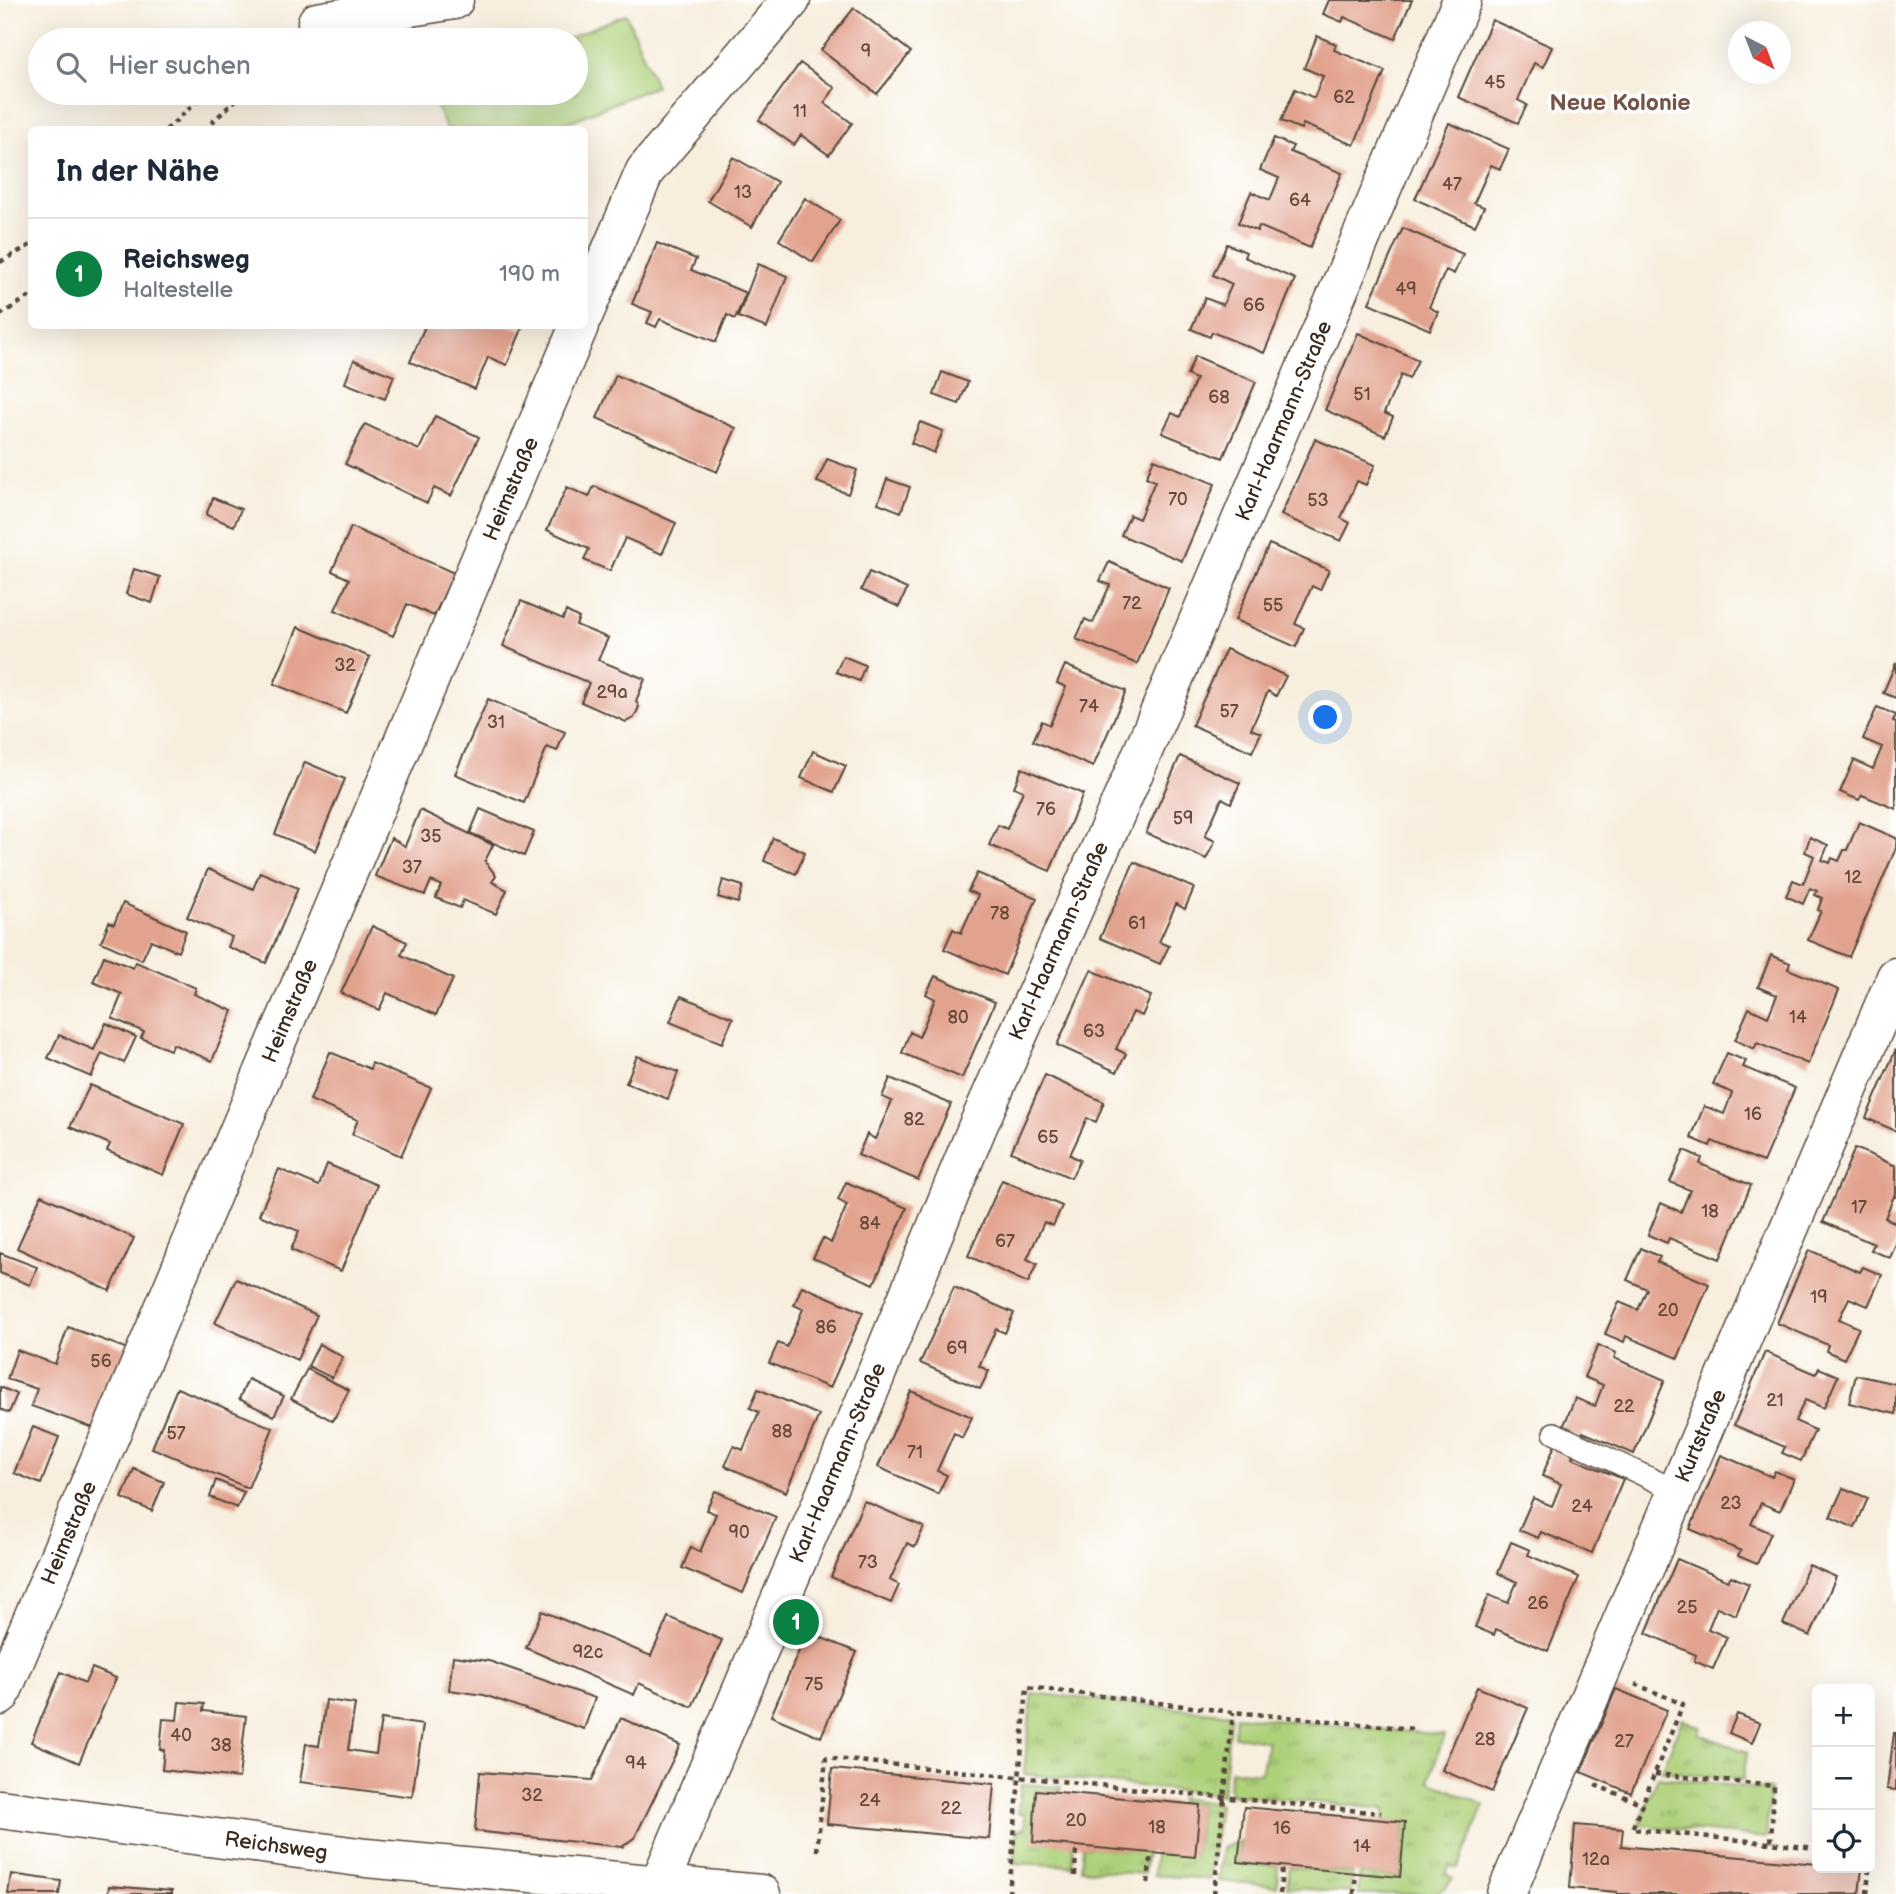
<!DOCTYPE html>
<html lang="de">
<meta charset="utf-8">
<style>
body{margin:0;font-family:"Balsamiq Sans",sans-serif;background:#f6f6f7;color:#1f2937}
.controls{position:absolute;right:21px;bottom:21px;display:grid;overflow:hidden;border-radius:10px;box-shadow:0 7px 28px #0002}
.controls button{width:63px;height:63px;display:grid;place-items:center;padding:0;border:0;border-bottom:2px solid #e0e1e3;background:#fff;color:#1f2937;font:35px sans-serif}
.compass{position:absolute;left:1728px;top:21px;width:63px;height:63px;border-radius:50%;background:#fff;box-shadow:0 7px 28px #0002;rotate:138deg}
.you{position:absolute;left:1326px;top:718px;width:24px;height:24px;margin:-18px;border:5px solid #fff;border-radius:50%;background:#1a73e8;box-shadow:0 0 0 10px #1a73e833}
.badge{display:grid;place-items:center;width:46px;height:46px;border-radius:50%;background:#0b8043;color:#fff;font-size:23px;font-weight:700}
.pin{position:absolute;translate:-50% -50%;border:4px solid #fff;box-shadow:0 2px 7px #0006}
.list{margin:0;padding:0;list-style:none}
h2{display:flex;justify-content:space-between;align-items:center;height:91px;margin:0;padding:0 28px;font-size:30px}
h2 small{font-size:23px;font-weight:400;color:#747a83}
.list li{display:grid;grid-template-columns:46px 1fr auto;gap:21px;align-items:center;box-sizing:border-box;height:112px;padding:0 28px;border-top:2px solid #e0e1e3}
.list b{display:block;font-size:26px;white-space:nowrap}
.list p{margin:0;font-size:23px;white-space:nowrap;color:#747a83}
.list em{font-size:23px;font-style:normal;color:#747a83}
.icon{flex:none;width:38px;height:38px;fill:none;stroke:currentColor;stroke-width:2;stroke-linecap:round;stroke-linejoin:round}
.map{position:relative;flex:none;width:1896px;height:1894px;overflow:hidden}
.search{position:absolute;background:#fff;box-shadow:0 7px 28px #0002;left:28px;top:28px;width:560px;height:77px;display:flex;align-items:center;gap:18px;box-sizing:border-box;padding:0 24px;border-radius:38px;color:#747a83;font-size:26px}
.panel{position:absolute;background:#fff;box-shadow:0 7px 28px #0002;left:28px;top:126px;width:560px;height:203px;border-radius:10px}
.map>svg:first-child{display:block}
.grass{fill:url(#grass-tufts);stroke:#747d4c;stroke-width:2}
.garden{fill:#add079;stroke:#747d4c;stroke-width:2}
.building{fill:#e2a38e}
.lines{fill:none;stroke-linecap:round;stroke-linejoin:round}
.lane-casing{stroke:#57473b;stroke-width:24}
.street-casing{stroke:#57473b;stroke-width:41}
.path{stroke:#57473b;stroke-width:4.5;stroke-dasharray:5 5;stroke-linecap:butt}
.lane{stroke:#fff;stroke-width:21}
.street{stroke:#fff;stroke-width:38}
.labels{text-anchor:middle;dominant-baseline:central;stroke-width:7;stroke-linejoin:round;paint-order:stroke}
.number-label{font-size:18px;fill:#65483a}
.street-label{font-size:21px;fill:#3b2a1e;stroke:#fff}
.neighbourhood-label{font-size:23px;font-weight:bold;fill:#755445;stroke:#fff}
</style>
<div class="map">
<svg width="1896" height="1894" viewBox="0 0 1896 1894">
<defs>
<pattern id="grass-tufts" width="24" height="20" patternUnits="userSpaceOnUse" patternTransform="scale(1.75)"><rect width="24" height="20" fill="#add079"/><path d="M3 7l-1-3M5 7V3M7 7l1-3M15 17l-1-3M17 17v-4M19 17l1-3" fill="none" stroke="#8ea963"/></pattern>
</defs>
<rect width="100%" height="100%" fill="#fff"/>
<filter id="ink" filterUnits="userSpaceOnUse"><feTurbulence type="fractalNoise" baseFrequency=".0143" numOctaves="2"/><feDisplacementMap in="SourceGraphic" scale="14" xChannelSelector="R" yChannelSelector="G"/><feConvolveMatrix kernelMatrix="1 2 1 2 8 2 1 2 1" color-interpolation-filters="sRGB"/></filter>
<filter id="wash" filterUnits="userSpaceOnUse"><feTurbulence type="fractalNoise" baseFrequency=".00686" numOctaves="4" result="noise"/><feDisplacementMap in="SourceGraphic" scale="28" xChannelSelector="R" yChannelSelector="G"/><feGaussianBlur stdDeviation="1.57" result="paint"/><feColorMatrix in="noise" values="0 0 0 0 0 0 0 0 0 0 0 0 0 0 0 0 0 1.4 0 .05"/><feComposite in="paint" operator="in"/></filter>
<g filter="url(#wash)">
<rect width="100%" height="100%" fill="#f7eedd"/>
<!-- grass -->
<path class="grass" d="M1032,1693L1231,1714L1222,1795L1024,1774Z
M1236,1716L1444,1735L1429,1781L1484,1805L1458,1868L1450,1866L1445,1874L1453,1878L1446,1887L1434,1894H1358L1360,1873L1400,1877L1405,1823L1383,1821L1385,1809L1229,1794L1230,1770L1261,1773L1268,1741L1234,1736Z
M1682,1719L1701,1727L1699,1734L1747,1752L1743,1780L1662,1771Z
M1658,1777L1770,1790L1766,1838L1639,1825Z
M1021,1784L1061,1787L1060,1792L1036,1791L1073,1845L1072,1866L1014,1863L1017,1830L1025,1828L1024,1813H1018Z
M1179,1798L1219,1804L1210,1879L1154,1875L1155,1853L1195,1856L1200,1805L1179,1803Z
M1240,1841L1238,1862L1278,1866L1277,1886L1218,1881L1222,1848Z
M1083,1846L1147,1852L1144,1874L1081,1869Z
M1289,1867L1352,1873L1351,1893L1287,1887Z"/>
<!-- garden -->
<path class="garden" d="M626,14L656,86L552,129H446L432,96L439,93H576V40H564Z"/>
<g id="blocks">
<!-- building -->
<path class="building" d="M1329,0H1412L1395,39L1344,17L1342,22L1323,14Z
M854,8L911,52L877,94L821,50Z
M1492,20L1552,47L1543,67L1534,63L1518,100L1527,105L1518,123L1458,97Z
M1317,36L1336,44L1334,50L1385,71L1354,145L1303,124L1301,129L1281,121L1295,89L1314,98L1323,76L1304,68Z
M800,63L835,88L824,103L852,123L829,155L801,135L794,145L759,120Z
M1449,123L1509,149L1500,169L1491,165L1474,203L1484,207L1475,226L1415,199Z
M1274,138L1293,146L1290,152L1342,173L1310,248L1259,226L1257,231L1238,223L1251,192L1270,200L1279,178L1260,170Z
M733,157L777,182L752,227L708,201Z
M805,198L840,220L813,262L779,240Z
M1403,228L1463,254L1454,274L1446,270L1429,307L1438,312L1430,330L1369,303Z
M657,243L696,259L691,270L746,293L735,319L727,315L716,342L660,319L656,327L647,323L652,312L632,304Z
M1227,244L1246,252L1244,257L1295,279L1264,353L1212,332L1210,337L1191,329L1205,298L1223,305L1232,284L1213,275Z
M758,264L787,276L767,328L738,317Z
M425,326H514L522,329L507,365L488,357L475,389L410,362Z
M1358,333L1418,360L1409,379L1401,375L1384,413L1393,417L1385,436L1325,410Z
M1195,356L1256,382L1223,458L1162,433L1172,413L1180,417L1196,379L1187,375Z
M354,360L394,376L385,399L345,383Z
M942,372L968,382L959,404L934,395Z
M616,375L736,428L717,472L597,418Z
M435,416L479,437L451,496L434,488L427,503L345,464L365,424L419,450Z
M920,422L943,431L934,453L911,443Z
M1315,439L1375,465L1366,485L1357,481L1341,518L1350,523L1341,541L1281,515Z
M827,459L857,470L848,494L817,482Z
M1154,459L1215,484L1182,561L1121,535L1130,515L1139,519L1155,481L1146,477Z
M887,479L910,487L901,512L878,503Z
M594,486L676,523L662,554L625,538L610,571L584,560L589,549L547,530L567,487L589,497Z
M213,498L241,509L234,526L206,515Z
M351,527L454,573L434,616L407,604L393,636L335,610L349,579L332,571Z
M1269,544L1329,570L1320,590L1312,586L1295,624L1304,628L1296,647L1235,620Z
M1109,562L1169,588L1137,664L1076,639L1085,619L1093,623L1110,585L1100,581Z
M134,569L160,577L152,603L126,594Z
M869,572L907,589L899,607L861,590Z
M521,601L563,619L566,611L579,618L576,625L608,638L598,660L645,679L636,701L639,707L634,718L626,722L581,702L589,683L503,646Z
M298,627L370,657L346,713L274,684Z
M1226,649L1286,676L1276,696L1268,691L1251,729L1261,733L1252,752L1192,725Z
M843,656L865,665L859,681L836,672Z
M1896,663V698L1883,693Z
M1065,665L1126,691L1093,767L1033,741L1042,721L1050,725L1066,687L1057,683Z
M488,699L565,732L557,751L547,747L524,803L455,774Z
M1877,707L1896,715L1893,721L1896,722V809L1862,795L1859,800L1840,792L1854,760L1873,769L1882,747L1863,739Z
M813,751L846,766L834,792L801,778Z
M1180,756L1240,783L1231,803L1222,798L1205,836L1215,841L1206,859L1146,833Z
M305,762L345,779L315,851L275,834Z
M1022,768L1083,794L1050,871L989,845L998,825L1007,829L1023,791L1014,787Z
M480,809L534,832L524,856L470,833Z
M420,810L493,845L485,861L496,876L492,882L507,890L496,914L463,900L460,908L436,898L441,885L431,881L425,895L375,876L391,838L405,846Z
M1859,822L1896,838V848L1849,957L1808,940L1821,911L1818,910L1822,898L1815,895L1817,891L1810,888L1803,904L1786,896L1793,880L1803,884L1814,856L1805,852L1810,837L1828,845L1822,860L1830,863L1832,858L1839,861L1844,850H1847Z
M773,838L805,852L796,874L764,861Z
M1134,862L1194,888L1185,909L1176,904L1159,942L1169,946L1160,964L1100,938Z
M208,869L253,889L260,872L298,888L266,963L228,947L232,937L187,917Z
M977,873L1037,898L1005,975L944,949L953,929L961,933L978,895L968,891Z
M723,880L743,886L738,903L718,897Z
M123,903L186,931L178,952L151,940L142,960L101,942L109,922L114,924Z
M372,926L407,942L401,955L453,979L436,1015L387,993L379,1010L341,993Z
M1771,955L1790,963L1788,969L1839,990L1808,1064L1757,1043L1754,1049L1735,1040L1749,1008L1768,1017L1777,995L1758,987Z
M104,956L133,968L136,962L196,988L194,994L233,1011L212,1061L173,1044L170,1050L141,1038L144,1032L112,1018L122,994L93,982Z
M1091,970L1151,996L1142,1016L1133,1012L1116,1049L1126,1054L1117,1072L1057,1045Z
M935,976L995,1002L962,1078L902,1053L910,1032L919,1037L935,999L926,994Z
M681,996L733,1018L722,1043L670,1022Z
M106,1023L136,1037L124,1063L102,1053L91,1077L48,1058L59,1035L94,1050Z
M1896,1049V1131L1866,1118Z
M330,1052L370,1069L372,1063L431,1088L401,1156L352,1134L358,1120L310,1100Z
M1727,1053L1746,1061L1743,1067L1795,1088L1763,1162L1712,1141L1710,1146L1691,1138L1704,1106L1724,1114L1732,1093L1713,1084Z
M637,1056L678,1072L668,1099L626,1083Z
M1045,1075L1104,1102L1096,1122L1087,1118L1070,1155L1080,1160L1071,1178L1011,1152Z
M890,1078L951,1104L918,1180L858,1155L867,1134L875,1139L892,1101L882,1097Z
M90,1085L184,1124L163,1175L107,1151L110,1144L70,1127Z
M1855,1148L1896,1166V1197L1894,1196L1885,1218L1896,1223V1244L1890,1258L1871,1250L1874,1244L1823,1222Z
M1684,1150L1702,1158L1700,1164L1751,1185L1720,1259L1669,1238L1667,1243L1648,1235L1661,1203L1681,1212L1690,1190L1670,1182Z
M327,1164L377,1185L341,1271L291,1250L299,1231L259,1215L279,1169L319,1186Z
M1002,1180L1062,1206L1053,1226L1044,1222L1027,1259L1037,1264L1028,1283L968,1256Z
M846,1182L907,1208L874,1284L813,1258L823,1238L831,1243L847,1205L838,1200Z
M41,1195L134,1238L110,1291L17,1248Z
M1641,1248L1660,1257L1657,1262L1709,1284L1678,1358L1626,1336L1624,1342L1605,1334L1619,1302L1638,1310L1647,1289L1627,1280Z
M1809,1250L1860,1272L1863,1267L1882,1275L1868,1306L1849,1298L1839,1319L1859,1328L1844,1359L1826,1351L1828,1345L1777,1323Z
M0,1253L37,1267L30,1285L0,1273Z
M236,1279L317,1315L297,1360L215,1323Z
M802,1286L863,1312L830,1388L769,1363L778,1343L787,1347L803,1309L794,1305Z
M954,1287L1014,1313L1005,1333L996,1329L979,1366L989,1371L980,1389L920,1363Z
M68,1327L128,1349L99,1430L31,1406L37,1389L7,1379L17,1350L55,1364Z
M319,1344L343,1357L332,1378L308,1366Z
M1598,1345L1616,1353L1614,1358L1665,1380L1634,1454L1583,1432L1580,1438L1562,1430L1575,1398L1595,1406L1603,1385L1584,1377Z
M1765,1352L1816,1374L1819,1368L1838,1376L1824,1408L1805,1400L1795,1421L1815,1430L1801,1461L1782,1453L1785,1447L1734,1425Z
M307,1369L349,1390L333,1421L291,1399Z
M1856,1375L1896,1384V1414L1849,1403Z
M248,1379L284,1396L274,1416L239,1399Z
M0,1387L17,1394L9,1413L0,1409Z
M177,1388L273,1428L248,1488L152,1448Z
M758,1389L819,1415L786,1492L725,1466L734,1446L743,1450L759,1412L750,1408Z
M911,1391L972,1417L962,1438L954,1433L937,1471L947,1475L938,1494L878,1467Z
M33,1427L59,1437L41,1484L14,1473Z
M1555,1445L1574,1453L1572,1458L1623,1479L1592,1553L1541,1532L1538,1538L1519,1530L1533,1498L1552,1506L1561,1484L1542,1476Z
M1721,1455L1772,1477L1775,1471L1794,1479L1780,1511L1761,1503L1751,1524L1771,1533L1757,1564L1738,1556L1741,1551L1690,1529Z
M134,1469L164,1482L152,1511L122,1498Z
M216,1480L244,1492L237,1508L210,1497Z
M1843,1488L1868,1498L1855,1528L1830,1517Z
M715,1491L776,1517L743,1593L682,1568L691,1547L700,1552L716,1514L706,1510Z
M864,1501L924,1527L915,1547L907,1543L890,1580L899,1585L891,1603L831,1577Z
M1511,1542L1530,1550L1528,1555L1579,1577L1548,1651L1496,1629L1494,1635L1475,1627L1489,1595L1508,1603L1517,1582L1498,1573Z
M1677,1559L1728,1581L1731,1576L1749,1584L1736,1615L1717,1607L1708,1629L1727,1637L1713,1669L1694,1661L1696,1655L1646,1633Z
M1809,1565L1836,1577L1810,1636L1783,1624Z
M542,1611L651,1656L668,1617L722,1640L692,1707L639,1683L634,1695L526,1648Z
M807,1632L857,1652L821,1737L771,1716Z
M453,1656L489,1661L595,1698L584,1729L484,1695L449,1690Z
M92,1668L116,1678L79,1763L31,1742L61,1672L85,1683Z
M1477,1687L1528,1708L1492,1792L1442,1770Z
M1616,1689L1667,1710L1631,1793L1581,1772Z
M326,1700L355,1704L348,1750L376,1754L381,1719L423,1725L412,1797L300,1782L306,1744L319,1746Z
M179,1702L204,1704L203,1711L246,1716L239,1778L162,1770L164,1750H160L163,1719L177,1720Z
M1737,1714L1760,1723L1752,1743L1729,1733Z
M621,1718L680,1745L635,1837L622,1847L475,1831L480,1772L592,1780Z
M1894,1733H1896V1790L1887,1789Z
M832,1769L994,1784L989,1839L827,1824Z
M1036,1790L1200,1805L1195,1857L1033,1842Z
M1244,1807L1405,1822L1400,1877L1238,1862Z
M1575,1825L1623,1829L1621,1846L1817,1864V1868H1862L1859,1894H1617V1892L1570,1888Z
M11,1874L61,1881L59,1894H8Z
M109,1886L172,1891V1894H108Z"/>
</g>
</g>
<g filter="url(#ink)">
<use href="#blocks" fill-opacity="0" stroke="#57473b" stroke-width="2"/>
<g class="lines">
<defs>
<path id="lane" d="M1554,1433L1677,1491"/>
<path id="street" d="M317,22L454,0
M584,314L645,171L791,0
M0,1696L579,326
M0,1809L366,1858L761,1894
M655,1894L868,1394L977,1128L1135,770L1462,0
M1506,1894L1896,977"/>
</defs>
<!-- lane casing -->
<use href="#lane" class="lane-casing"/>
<!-- street casing -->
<use href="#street" class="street-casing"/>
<!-- path -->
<path class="path" d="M271,40L280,34
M166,130L206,93
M204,130L243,93
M0,262L32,244
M0,315L32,295
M1635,1684L1683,1704L1632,1829L1817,1848
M1655,1774L1774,1786L1771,1843
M1595,1785L1643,1804
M817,1851L826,1758L1381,1813
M1870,1853V1861
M1075,1876L1076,1846
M1148,1883L1151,1852
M1009,1894L1027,1687L1233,1712L1414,1729
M1214,1894L1233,1712
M1280,1894L1282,1866
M1354,1894L1356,1873
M1867,1894L1869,1868"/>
<!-- lane -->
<use href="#lane" class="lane"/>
<!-- street -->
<use href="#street" class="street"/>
</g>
</g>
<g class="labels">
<!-- number labels -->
<g class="number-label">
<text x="866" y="51">9</text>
<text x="1495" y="82">45</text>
<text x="1344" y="97">62</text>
<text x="800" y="111">11</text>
<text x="1452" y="184">47</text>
<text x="743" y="192">13</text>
<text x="1300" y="200">64</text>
<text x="1406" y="289">49</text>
<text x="1254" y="305">66</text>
<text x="1362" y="394">51</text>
<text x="1219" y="397">68</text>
<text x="1178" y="499">70</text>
<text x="1318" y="500">53</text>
<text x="1132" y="603">72</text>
<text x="1273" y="605">55</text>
<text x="345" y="665">32</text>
<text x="612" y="692">29a</text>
<text x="1089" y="706">74</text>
<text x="1229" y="711">57</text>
<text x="496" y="722">31</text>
<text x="1046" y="809">76</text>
<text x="1183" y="818">59</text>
<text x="431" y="836">35</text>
<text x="412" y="867">37</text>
<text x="1853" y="877">12</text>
<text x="1000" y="913">78</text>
<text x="1137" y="923">61</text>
<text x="958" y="1017">80</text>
<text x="1798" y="1017">14</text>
<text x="1094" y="1031">63</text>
<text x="1753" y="1114">16</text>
<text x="914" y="1119">82</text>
<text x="1048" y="1137">65</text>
<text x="1859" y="1207">17</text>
<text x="1710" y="1211">18</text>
<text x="870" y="1223">84</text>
<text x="1005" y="1241">67</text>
<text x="1819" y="1297">19</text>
<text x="1668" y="1310">20</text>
<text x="826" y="1327">86</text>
<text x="957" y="1348">69</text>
<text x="101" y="1361">56</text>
<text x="1775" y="1400">21</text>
<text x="1624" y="1406">22</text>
<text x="782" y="1431">88</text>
<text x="176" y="1433">57</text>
<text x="915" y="1452">71</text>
<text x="1731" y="1503">23</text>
<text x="1582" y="1506">24</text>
<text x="739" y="1532">90</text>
<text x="868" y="1562">73</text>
<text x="1538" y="1603">26</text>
<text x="1687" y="1607">25</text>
<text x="588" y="1652">92c</text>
<text x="814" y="1684">75</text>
<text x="181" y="1735">40</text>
<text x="1485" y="1739">28</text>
<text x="1624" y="1741">27</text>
<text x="221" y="1745">38</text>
<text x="636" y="1763">94</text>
<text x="532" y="1795">32</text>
<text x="870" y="1800">24</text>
<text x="951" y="1808">22</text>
<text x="1076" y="1820">20</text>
<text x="1157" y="1827">18</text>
<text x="1282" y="1828">16</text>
<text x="1362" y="1846">14</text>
<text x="1596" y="1859">12a</text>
</g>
<!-- street labels -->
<g class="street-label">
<text transform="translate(1284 421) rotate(-67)">Karl-Haarmann-Straße</text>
<text transform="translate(511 489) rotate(-67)">Heimstraße</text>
<text transform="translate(1059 941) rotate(-66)">Karl-Haarmann-Straße</text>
<text transform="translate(290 1011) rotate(-67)">Heimstraße</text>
<text transform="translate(1701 1436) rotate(-67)">Kurtstraße</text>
<text transform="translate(838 1463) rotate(-67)">Karl-Haarmann-Straße</text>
<text transform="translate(69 1533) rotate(-67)">Heimstraße</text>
<text transform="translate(276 1846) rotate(8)">Reichsweg</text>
</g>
<!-- neighbourhood labels -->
<g class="neighbourhood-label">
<text x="1620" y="103">Neue Kolonie</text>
</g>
</g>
</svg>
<div class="controls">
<button>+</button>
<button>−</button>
<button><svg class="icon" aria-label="locate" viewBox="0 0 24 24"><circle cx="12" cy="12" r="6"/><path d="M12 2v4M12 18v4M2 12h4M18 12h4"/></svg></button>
</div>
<svg class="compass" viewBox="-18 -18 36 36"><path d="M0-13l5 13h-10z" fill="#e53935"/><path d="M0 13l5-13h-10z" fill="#747a83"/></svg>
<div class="you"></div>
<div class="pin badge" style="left:796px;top:1622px">1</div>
<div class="search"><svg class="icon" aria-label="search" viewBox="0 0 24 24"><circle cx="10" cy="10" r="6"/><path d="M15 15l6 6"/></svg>Hier suchen</div>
<section class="panel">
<h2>In der Nähe<small></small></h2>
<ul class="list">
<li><span class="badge">1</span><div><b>Reichsweg</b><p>Haltestelle</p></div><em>190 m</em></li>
</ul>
</section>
</div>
